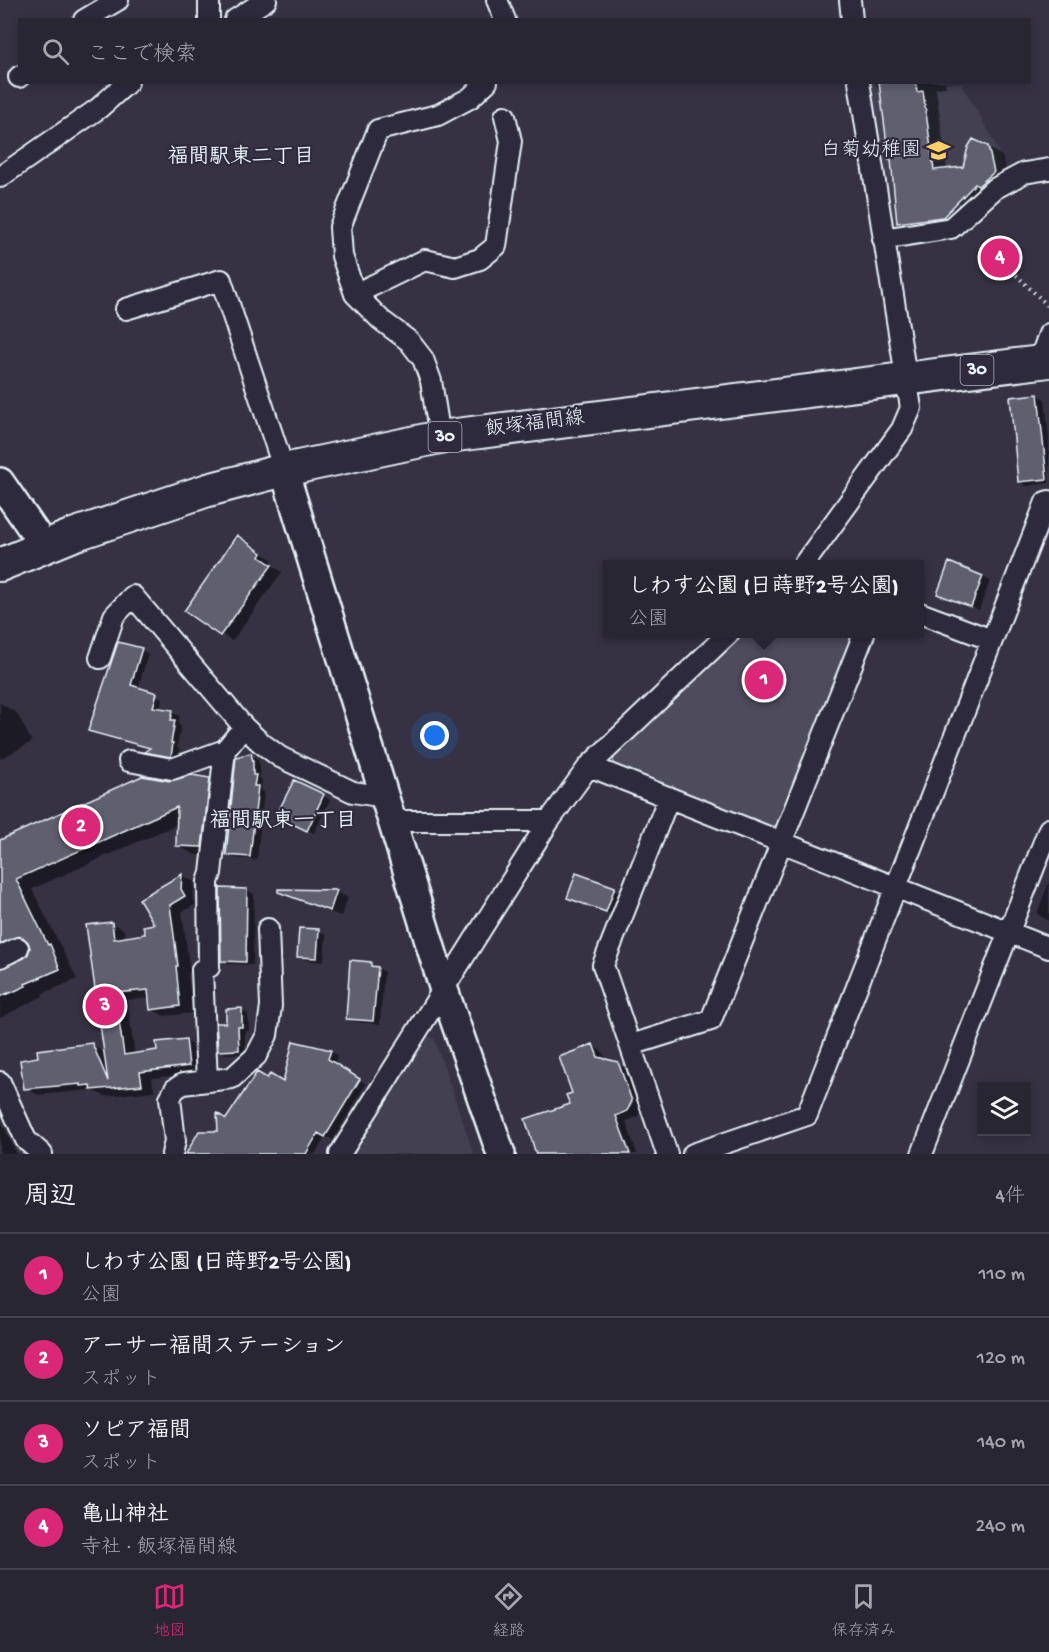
<!DOCTYPE html>
<html lang="ja">
<meta charset="utf-8">
<style>
body{margin:0;font-family:"Gochi Hand","Klee One",sans-serif;background:#34323f;color:#f1f3f6}
.controls{position:absolute;right:18px;bottom:18px;display:grid;overflow:hidden;border-radius:0px;box-shadow:0 3px 9px #0003}
.controls button{width:54px;height:54px;display:grid;place-items:center;padding:0;border:0;border-bottom:2px solid #44434e;background:#282633;color:#f1f3f6;font:30px sans-serif}
.you{position:absolute;left:435px;top:736px;width:21px;height:21px;margin:-15px;border:4px solid #fff;border-radius:50%;background:#1a73e8;box-shadow:0 0 0 9px #1a73e833}
.badge{display:grid;place-items:center;width:39px;height:39px;border-radius:50%;background:#db2777;color:#fff;font-size:20px;font-weight:700}
.pin{position:absolute;translate:-50% -50%;border:3px solid #fff;box-shadow:0 2px 6px #0006}
.popup{position:absolute;left:603px;top:560px;width:321px;height:78px;box-sizing:border-box;display:grid;place-content:center;border-radius:0px;background:#282633;filter:drop-shadow(0 2px 4px #0005);font-size:20px;white-space:nowrap;color:#a5a5ac}
.popup b{font-size:22px;color:#f1f3f6}
.popup::after{content:'';position:absolute;left:50%;top:100%;margin-left:-12px;border:12px solid transparent;border-top-color:#282633}
.list{margin:0;padding:0;list-style:none}
h2{display:flex;justify-content:space-between;align-items:center;height:78px;margin:0;padding:0 24px;font-size:26px}
h2 small{font-size:20px;font-weight:400;color:#a5a5ac}
.list li{display:grid;grid-template-columns:39px 1fr auto;gap:18px;align-items:center;box-sizing:border-box;height:84px;padding:0 24px;border-top:2px solid #44434e}
.list b{display:block;font-size:22px;white-space:nowrap}
.list p{margin:0;font-size:20px;white-space:nowrap;color:#a5a5ac}
.list em{font-size:20px;font-style:normal;color:#a5a5ac}
.icon{flex:none;width:33px;height:33px;fill:none;stroke:currentColor;stroke-width:2;stroke-linecap:round;stroke-linejoin:round}
.map{position:relative;flex:none;width:1049px;height:1154px;overflow:hidden}
.search{position:absolute;background:#282633;box-shadow:0 3px 9px #0003;left:18px;right:18px;top:18px;height:66px;display:flex;align-items:center;gap:15px;box-sizing:border-box;padding:0 21px;border-radius:0px;color:#a5a5ac;font-size:22px}
.sheet{height:414px;background:#282633}
nav{display:flex;justify-content:space-around;align-items:center;box-sizing:border-box;height:84px;border-top:2px solid #44434e;background:#282633;font-size:16px;color:#a5a5ac}
nav a{display:grid;justify-items:center;gap:3px}
nav .on{color:#db2777}
.map>svg:first-child{display:block}
.built{fill:#433f51}
.green{fill:#4d4b5c;stroke:#9a9eaa;stroke-width:1.5}
.shadow{fill:#0007;fill-rule:evenodd}
.building{fill:#605e6e;stroke:#e8f1f8;stroke-width:1.5}
.lines{fill:none;stroke-linecap:round;stroke-linejoin:round}
.street-casing{stroke:#e8f1f8;stroke-width:24}
.secondary-casing{stroke:#e8f1f8;stroke-width:32}
.primary-casing{stroke:#e8f1f8;stroke-width:36}
.path{stroke:#e8f1f8;stroke-width:4;stroke-dasharray:1.5 4.5;stroke-linecap:butt}
.street{stroke:#2f2a3d;stroke-width:20}
.secondary{stroke:#2f2a3d;stroke-width:27}
.primary{stroke:#2f2a3d;stroke-width:32}
.labels{text-anchor:middle;dominant-baseline:central;stroke-width:4.5;stroke-linejoin:round;paint-order:stroke}
.shield{fill:#2f2a3d;stroke:#b0b5c0;stroke-width:1.5}
.shield-label{font-size:18px;font-weight:bold;fill:#e8f1f8}
.poi-label{font-size:20px;fill:#e8f1f8;stroke:#2f2a3d;text-anchor:end}
.street-label{font-size:20px;fill:#e8f1f8;stroke:#2f2a3d}
.neighbourhood-label{font-size:21px;font-weight:bold;fill:#e8f1f8;stroke:#2f2a3d}
</style>
<div class="map">
<svg width="1049" height="1154" viewBox="0 0 1049 1154">
<rect width="100%" height="100%" fill="#363244"/>
<filter id="ink" filterUnits="userSpaceOnUse"><feTurbulence type="fractalNoise" baseFrequency=".0167" numOctaves="2"/><feDisplacementMap in="SourceGraphic" scale="12" xChannelSelector="R" yChannelSelector="G"/><feConvolveMatrix kernelMatrix="1 2 1 2 8 2 1 2 1" color-interpolation-filters="sRGB"/></filter>
<g filter="url(#ink)">
<!-- built -->
<path class="built" d="M870,83H961L993,139L1003,163L1006,175L947,223L893,230Z
M425,1036L434,1038L474,1154H351Z"/>
<!-- green -->
<path class="green" d="M744,634H853L781,823L769,828L613,767L614,755Z"/>
<!-- shadow -->
<path class="shadow" d="M876,82H945L946,87L936,88L947,170L964,169L987,147L1002,156L1008,180L957,225L913,231L899,222L893,161L881,88L876,86Z
M1037,395L1045,399L1049,438V483L1026,486L1019,481Z
M238,537L273,560L270,564L282,572L232,641L187,611Z
M983,577L990,581L979,610L939,593Z
M141,650L148,654L138,689L163,698L160,709L172,712L180,716L178,724L181,726L177,747L180,749L178,760L153,755L147,752L151,749L97,734L90,730Z
M0,703L17,713L32,742L0,759Z
M250,755L258,759L260,766V779L262,780L261,790L264,792L257,860L235,858L228,854Z
M209,779L227,790L219,856L195,855L177,845L178,824L32,889L77,979L42,994L43,996L0,1018V841L170,782ZM32,948L30,955L25,960L5,968L8,960Z
M323,796L330,800L314,833L286,820Z
M182,875L194,882L193,898L196,904L182,912L190,972L188,973L192,1013L164,1016L152,1009L150,998L127,1000L135,1055L159,1051L185,1040L198,1048L201,1073L152,1078L154,1091L105,1096L91,1090L38,1095L25,1088L91,1045L105,1053L111,923L124,930L125,939L146,936L157,925L141,899Z
M1049,882V921L1037,914Z
M614,889L621,893L613,915L569,897Z
M246,890L254,894L253,965L230,964L222,960Z
M279,891L337,892L348,898L341,916L291,897Z
M319,931L326,935L324,962L306,960L299,956Z
M371,963L384,972L380,1024L355,1022L347,1018Z
M241,1010L248,1014L249,1031H245V1053L226,1054L219,1050L227,1024Z
M593,1046L603,1052L607,1061L617,1064L628,1070L642,1108L637,1117L626,1121L637,1154H538L572,1105L574,1094Z
M330,1051L337,1055L335,1064L366,1084L333,1140L326,1136L315,1154H188L220,1132L227,1120L268,1080L284,1084Z
M0,1119L17,1154H0Z"/>
<!-- building -->
<path class="building" d="M879,82H916L917,92L923,91L934,170L963,167L968,147L973,139L988,146L994,172L978,186L975,184L943,217L897,223L891,160H889Z
M1038,394L1047,479L1018,482L1010,397Z
M237,535L262,553L260,557L272,565L220,636L184,611Z
M949,562L983,576L971,607L937,594Z
M118,642L142,648L131,685L157,693L153,707L173,710L171,720H175L171,743H173L171,757L144,752L150,748L88,731Z
M251,753L253,761V775H256L254,786H258L250,857L226,855L236,757Z
M192,775L210,778L202,847L176,846L177,807L16,879L48,945L50,944L60,969L25,984L26,986L8,994V993L0,997V969L24,958L28,954L30,948L28,942L19,936L0,944V840L142,776L170,781Z
M294,780L324,794L307,831L276,816Z
M576,873L615,887L606,912L567,898Z
M182,874L181,889L185,896L170,905L178,966H176L180,1006L150,1010L148,990L115,993L124,1055L157,1050L156,1042L186,1039L189,1066L140,1072L142,1085L91,1090L90,1085L81,1086V1084L24,1089L20,1060L38,1057L37,1050L92,1043L108,1081L86,925L112,922L114,939L145,934L143,926L154,924L139,899Z
M220,888L247,889L246,962L221,961Z
M278,889L337,890L330,911L278,892Z
M299,928L319,929L317,958L297,957Z
M350,960L371,962V966L378,967L373,1021L346,1019Z
M242,1008V1027H238L239,1050L218,1051L216,1023H226V1009Z
M293,1041L331,1050L328,1059L360,1079L325,1137L318,1133L306,1154H186L199,1131H218L217,1113L226,1119L257,1072L267,1078L270,1074L283,1082Z
M593,1044L598,1057L618,1062L632,1101L627,1111L616,1116L630,1154H536L525,1119L570,1104L566,1095L572,1093L559,1057Z"/>
<g class="lines">
<defs>
<path id="street" d="M497,0L505,20
M850,0L852,20
M84,20L118,0
M209,20V0
M235,20L266,0
M19,77L20,76
M0,177L99,108L128,82
M883,239L951,228L994,189L1024,173L1049,169
M355,294L425,260L455,267L480,259L496,246L511,141L505,116
M126,309L221,280L284,470
M1039,362L1049,334
M440,437L431,381L423,359L409,341L381,320L355,294L342,256L340,227L378,130L438,115L470,98L487,82
M804,564L902,429L911,408L859,82
M920,613L992,640
M100,658L114,616L133,596L244,727L260,742L280,757L353,792L385,797
M129,761L172,769L225,750
M589,766L1049,948
M393,821H549
M0,957L18,948
M631,1045L711,1020L864,634
M207,1081L202,970L209,967L208,882L211,873L225,750L244,727
M0,1082L26,1140L42,1154
M172,1154L175,1141L170,1098L175,1089L183,1084L232,1078L256,1056L267,1035L271,1006L268,929
M340,1154L549,821L589,766L728,634
M667,1154L603,965L669,797
M693,1154L807,1115L1046,502L1049,501
M922,1154L1049,829"/>
<path id="secondary" d="M284,470L444,990L501,1154
M0,482L44,546"/>
<path id="primary" d="M0,565L73,535L208,490L284,470L440,437L1049,361"/>
</defs>
<!-- street casing -->
<use href="#street" class="street-casing"/>
<!-- secondary casing -->
<use href="#secondary" class="secondary-casing"/>
<!-- primary casing -->
<use href="#primary" class="primary-casing"/>
<!-- path -->
<path class="path" d="M1012,271L1049,307"/>
<!-- street -->
<use href="#street" class="street"/>
<!-- secondary -->
<use href="#secondary" class="secondary"/>
<!-- primary -->
<use href="#primary" class="primary"/>
</g>
</g>
<!-- icons -->
<defs>
<symbol id="school-bare" viewBox="-9 -9 18 18"><path d="M0-5L7-2L0 1L-7-2ZM-4 1L0 2.5L4 1V4Q0 6-4 4Z" fill="#ffd166" stroke="#2f2a3d" stroke-width="2.5" paint-order="stroke"/></symbol>
</defs>
<g fill-rule="evenodd">
<use href="#school-bare" x="922" y="134" width="33" height="33"/>
</g>
<g class="labels">
<!-- shield labels -->
<g class="shield">
<rect x="960.5" y="355" width="33" height="30" rx="4.5"/>
<rect x="428.5" y="422" width="33" height="30" rx="4.5"/>
</g>
<g class="shield-label">
<text x="977" y="370">30</text>
<text x="445" y="437">30</text>
</g>
<!-- poi labels -->
<g class="poi-label">
<text x="921" y="151">白菊幼稚園</text>
</g>
<!-- street labels -->
<g class="street-label">
<text transform="translate(535 425) rotate(-7)">飯塚福間線</text>
</g>
<!-- neighbourhood labels -->
<g class="neighbourhood-label">
<text x="241" y="158">福間駅東二丁目</text>
<text x="283" y="822">福間駅東一丁目</text>
</g>
</g>
</svg>
<div class="controls">
<button><svg class="icon" aria-label="layers" viewBox="0 0 24 24"><path d="M12 4l9 5-9 5-9-5zM3 14l9 5 9-5"/></svg></button>
</div>
<div class="you"></div>
<div class="pin badge" style="left:764px;top:680px">1</div>
<div class="popup"><b>しわす公園 (日蒔野2号公園)</b>公園</div>
<div class="pin badge" style="left:81px;top:827px">2</div>
<div class="pin badge" style="left:105px;top:1006px">3</div>
<div class="pin badge" style="left:1000px;top:258px">4</div>
<div class="search"><svg class="icon" aria-label="search" viewBox="0 0 24 24"><circle cx="10" cy="10" r="6"/><path d="M15 15l6 6"/></svg>ここで検索</div>
</div>
<section class="sheet">
<h2>周辺<small>4件</small></h2>
<ul class="list">
<li><span class="badge">1</span><div><b>しわす公園 (日蒔野2号公園)</b><p>公園</p></div><em>110 m</em></li>
<li><span class="badge">2</span><div><b>アーサー福間ステーション</b><p>スポット</p></div><em>120 m</em></li>
<li><span class="badge">3</span><div><b>ソピア福間</b><p>スポット</p></div><em>140 m</em></li>
<li><span class="badge">4</span><div><b>亀山神社</b><p>寺社 · 飯塚福間線</p></div><em>240 m</em></li>
</ul>
</section>
<nav>
<a class="on"><svg class="icon" aria-label="map" viewBox="0 0 24 24"><path d="M3 6l6-2 6 2 6-2v14l-6 2-6-2-6 2zM9 4v14M15 6v14"/></svg>地図</a>
<a><svg class="icon" aria-label="directions" viewBox="0 0 24 24"><path d="M12 3l9 9-9 9-9-9zM9 14v-3h6M13 9l2 2-2 2"/></svg>経路</a>
<a><svg class="icon" aria-label="saved" viewBox="0 0 24 24"><path d="M7 4h10v16l-5-4-5 4z"/></svg>保存済み</a>
</nav>
